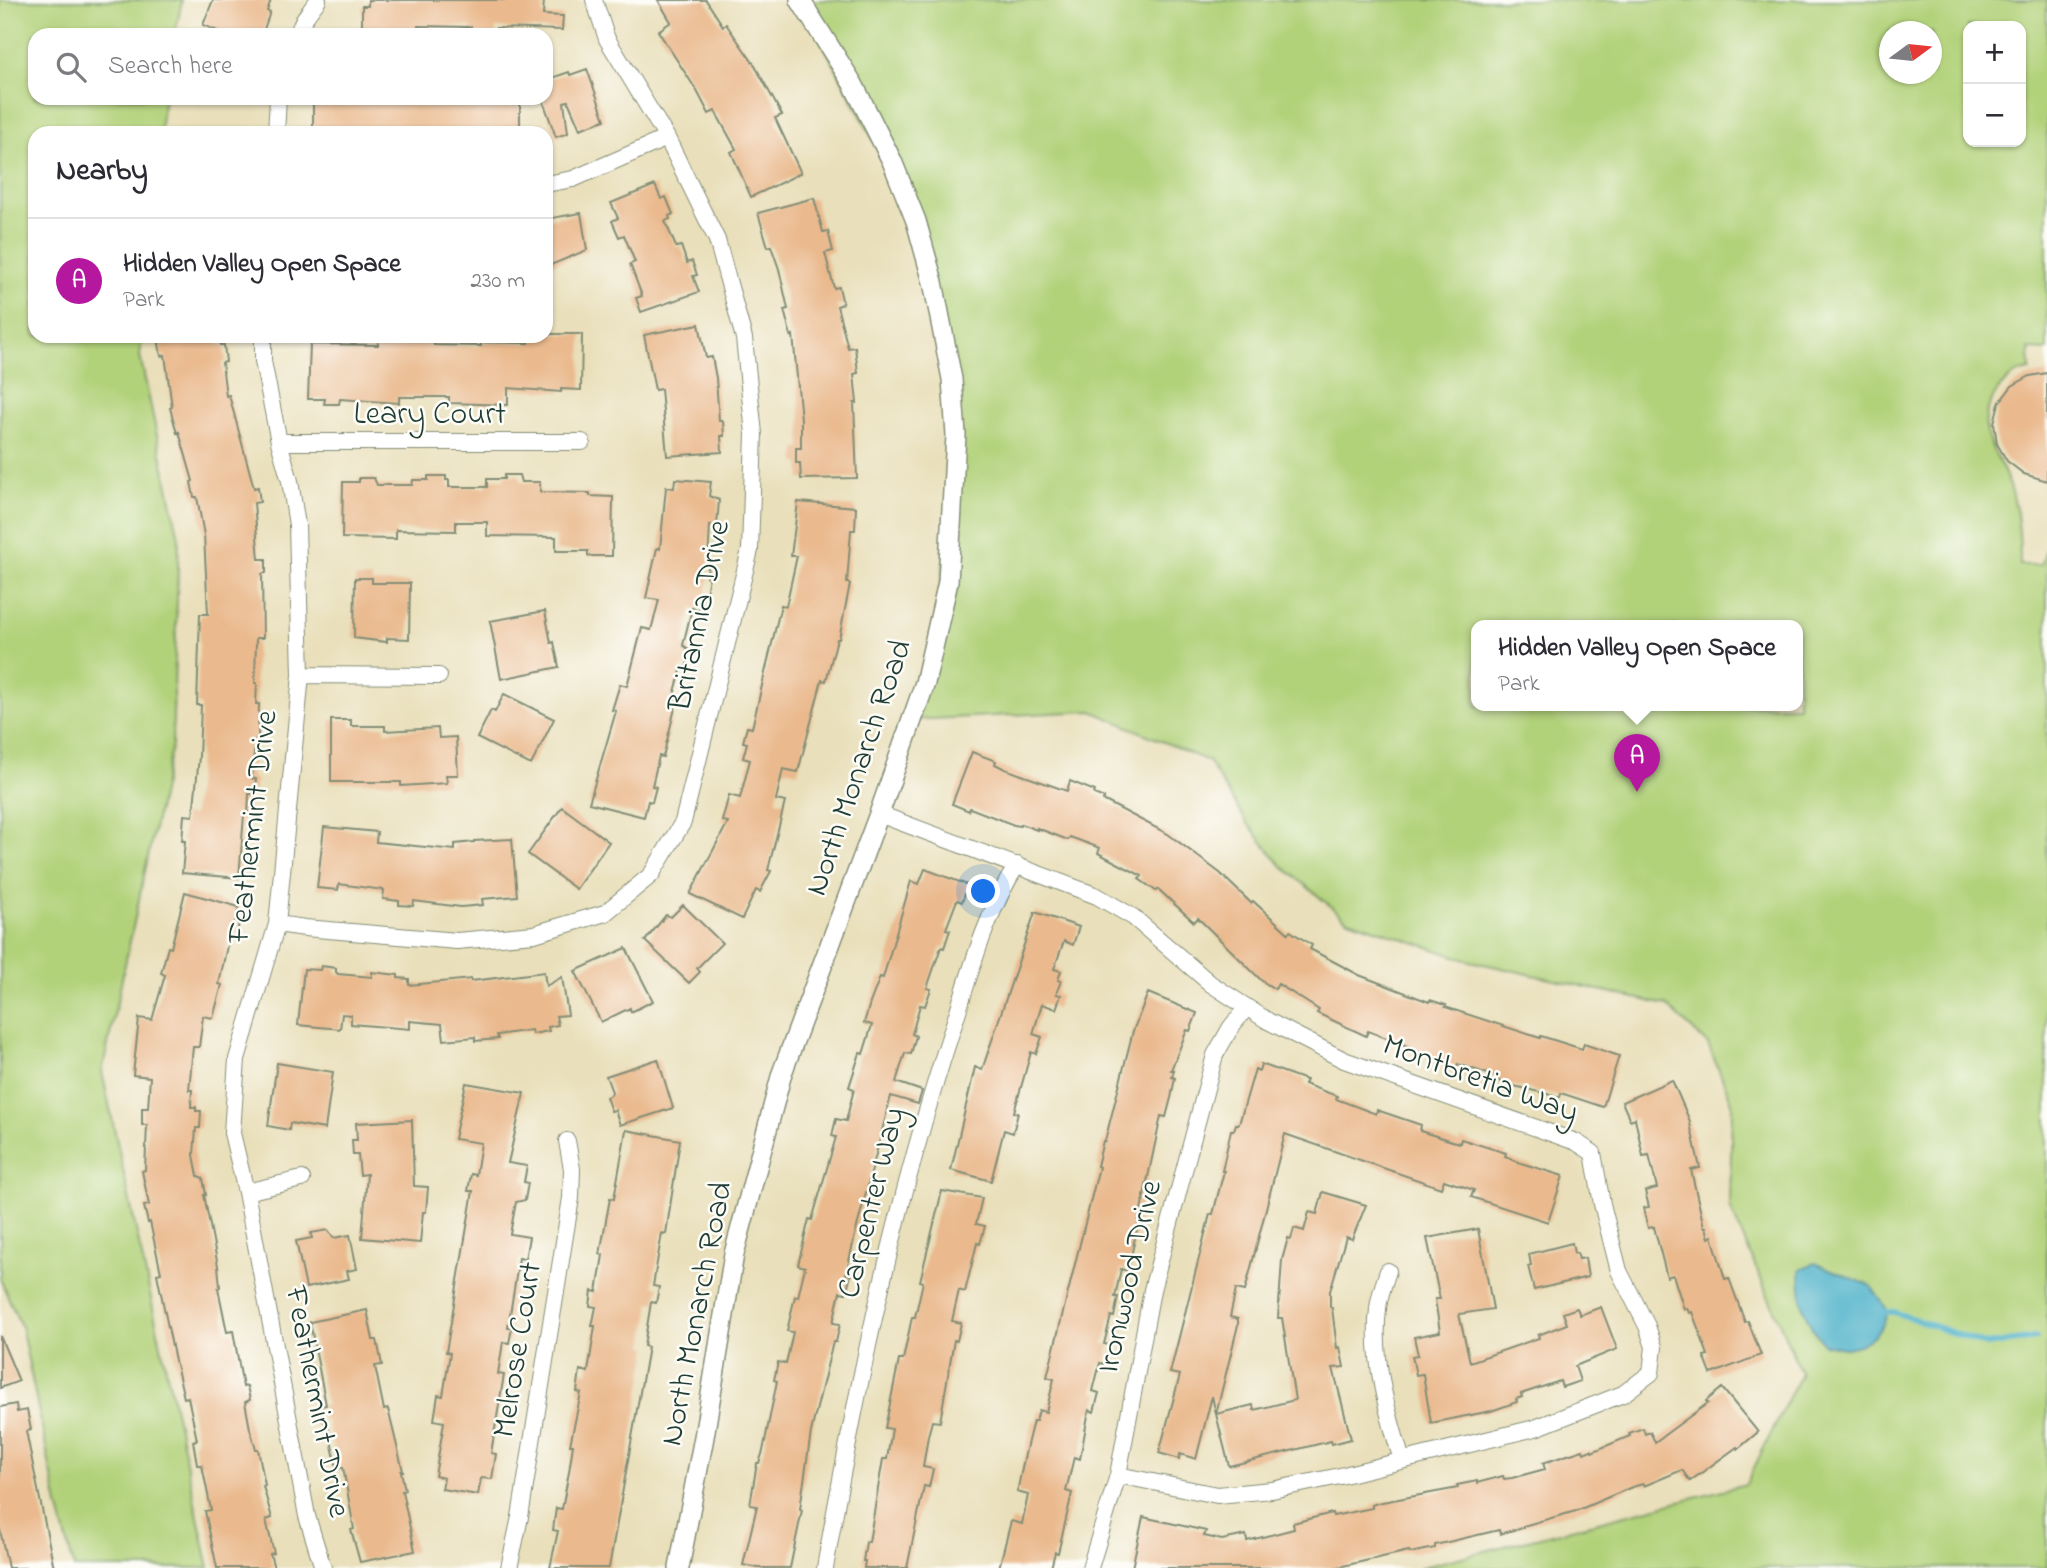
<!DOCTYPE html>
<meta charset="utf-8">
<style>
body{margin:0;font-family:"Indie Flower",sans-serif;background:#f2f2f3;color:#2b2b33}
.controls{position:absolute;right:21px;top:21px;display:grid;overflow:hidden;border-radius:14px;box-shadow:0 2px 5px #0004}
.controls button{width:63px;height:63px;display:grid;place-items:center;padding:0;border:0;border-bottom:2px solid #e1e1e2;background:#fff;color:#2b2b33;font:35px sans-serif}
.compass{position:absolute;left:1879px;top:21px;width:63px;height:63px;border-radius:50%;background:#fff;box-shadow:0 2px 5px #0004;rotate:75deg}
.you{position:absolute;left:984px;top:892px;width:24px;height:24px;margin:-18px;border:5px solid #fff;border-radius:50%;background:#1a73e8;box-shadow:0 0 0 10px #1a73e833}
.badge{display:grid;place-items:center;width:46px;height:46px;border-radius:50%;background:#b5179e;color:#fff;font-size:23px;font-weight:700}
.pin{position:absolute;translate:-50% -58px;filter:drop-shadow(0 2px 4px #0008)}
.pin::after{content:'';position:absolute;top:37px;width:24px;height:21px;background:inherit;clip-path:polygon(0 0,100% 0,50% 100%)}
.popup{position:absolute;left:1471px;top:620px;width:332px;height:91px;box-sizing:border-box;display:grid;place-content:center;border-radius:14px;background:#fff;filter:drop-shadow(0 2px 5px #0005);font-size:23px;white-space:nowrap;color:#7c7c81}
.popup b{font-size:26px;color:#2b2b33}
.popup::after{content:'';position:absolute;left:50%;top:100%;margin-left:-14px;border:14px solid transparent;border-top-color:#fff}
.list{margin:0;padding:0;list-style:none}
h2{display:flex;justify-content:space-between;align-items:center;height:91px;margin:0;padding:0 28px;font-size:30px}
h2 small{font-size:23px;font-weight:400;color:#7c7c81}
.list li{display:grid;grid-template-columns:46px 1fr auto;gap:21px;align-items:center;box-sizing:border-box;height:126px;padding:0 28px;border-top:2px solid #e1e1e2}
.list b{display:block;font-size:26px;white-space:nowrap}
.list p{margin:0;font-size:23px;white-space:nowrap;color:#7c7c81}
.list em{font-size:23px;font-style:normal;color:#7c7c81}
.icon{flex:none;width:38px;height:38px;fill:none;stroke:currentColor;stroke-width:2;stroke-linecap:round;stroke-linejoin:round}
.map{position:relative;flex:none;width:2047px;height:1568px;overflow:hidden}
.search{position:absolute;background:#fff;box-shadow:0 2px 5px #0004;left:28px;top:28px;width:525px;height:77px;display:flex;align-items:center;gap:18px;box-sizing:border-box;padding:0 24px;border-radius:21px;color:#7c7c81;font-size:26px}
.panel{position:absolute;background:#fff;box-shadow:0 2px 5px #0004;left:28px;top:126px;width:525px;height:217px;border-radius:21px}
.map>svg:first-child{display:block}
.green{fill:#b2d27a;stroke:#688857;stroke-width:2;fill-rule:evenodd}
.water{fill:#4ab0c9;stroke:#34767e;stroke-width:2}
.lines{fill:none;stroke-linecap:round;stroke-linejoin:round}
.stream{stroke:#4ab0c9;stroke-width:6}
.building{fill:#eab98d}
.minor-casing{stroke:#848e77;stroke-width:18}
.tertiary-casing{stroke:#848e77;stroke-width:22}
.minor{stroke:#fff;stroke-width:16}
.tertiary{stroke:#fff;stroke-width:19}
.labels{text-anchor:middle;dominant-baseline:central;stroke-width:5;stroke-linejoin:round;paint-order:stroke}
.street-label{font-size:32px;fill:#1f3d34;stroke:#fdfcf7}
</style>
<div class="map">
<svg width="2047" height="1568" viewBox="0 0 2047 1568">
<rect width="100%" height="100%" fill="#fdfcf7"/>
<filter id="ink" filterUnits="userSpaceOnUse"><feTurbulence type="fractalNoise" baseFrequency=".0143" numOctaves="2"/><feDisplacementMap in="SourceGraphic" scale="14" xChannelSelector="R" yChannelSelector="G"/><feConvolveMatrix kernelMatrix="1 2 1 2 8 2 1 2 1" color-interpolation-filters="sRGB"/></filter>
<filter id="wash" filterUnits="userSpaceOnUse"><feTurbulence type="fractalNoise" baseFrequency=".00686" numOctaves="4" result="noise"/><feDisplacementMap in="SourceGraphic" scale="28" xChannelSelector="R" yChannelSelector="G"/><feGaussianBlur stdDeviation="1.57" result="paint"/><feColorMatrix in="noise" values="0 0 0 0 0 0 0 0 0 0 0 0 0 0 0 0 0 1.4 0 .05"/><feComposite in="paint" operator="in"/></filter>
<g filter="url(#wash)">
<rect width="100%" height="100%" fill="#e9dfba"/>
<!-- green -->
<path class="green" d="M0,0H182L175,35H35V98H164L160,133H35V336H142L140,356L179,538L172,745L102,1072L209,1568H74L58,1505L21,1326L0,1279Z
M800,0H2047V350L2029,349L2030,370C2015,372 2008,378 1999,389C1968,429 1999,451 2011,489C2019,514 2020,539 2020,565H2041L2047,546V1568H1419L1746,1484L1801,1373L1730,1207L1732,1102L1708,1044L1666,1005L1466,960L1346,919L1281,865L1248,824L1208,761L1092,711L912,720L936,636L956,435L916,221ZM1968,26H2021V142H1968ZM1890,32H1932V74H1890ZM1476,626H1798V706H1476Z"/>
<!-- water -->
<path class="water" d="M1815,1263L1871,1286L1888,1311C1884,1330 1867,1345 1847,1348C1840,1348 1831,1345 1824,1344C1802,1318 1801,1302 1800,1269Z"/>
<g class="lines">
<!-- stream -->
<path class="stream" d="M1883,1312H1894L1987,1345L2036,1338"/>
</g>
<g id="blocks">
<!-- building -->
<path class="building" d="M213,0H271L267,11L270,12L262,35H227L203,25Z
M368,0H544L543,15L563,16L562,30L496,28V34L470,33L471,27L418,26V35H362V6H368Z
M658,0H706L723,26L726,24L754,64L782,115L775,118L801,173L751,197L731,152L736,149L715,111L709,114L697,91L658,31L671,22Z
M587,69L605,120L580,129L568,101L564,102L568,133L556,137L542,98H546V80L569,72L570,75Z
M313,98H520V133H313Z
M655,185L661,199L666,197L673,214L669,216L670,219L665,221L676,247L681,246L687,263L692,261L697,275L693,276L699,292L641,312L636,298L642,296L630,264L635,262L624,235L619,237L612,221L618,218L611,203Z
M814,198L823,232L828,231L833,251L825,253L834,288L839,287L843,304L837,306L848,348L855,347L858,373L854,374L857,403H854L857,478L801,479L800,463H796V448H801V419L793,335L791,336L784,310L788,309L779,269L771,246L768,247L758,213Z
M581,213L587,250L546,267V219Z
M699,324L706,358L712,357L716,378L719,421H723L724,436H721L722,452L667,456L661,389L655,390L644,335Z
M546,334H582L581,390L561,389V392L508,388V405L449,403V397H399V403L340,399L339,404H324L325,399H308L310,344L378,345V340L397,338L434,341V345L481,346V342L529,343V336H546Z
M174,336H219L220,345H224L226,362L222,363L226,396L229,395L254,488L258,487L260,502L254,503L259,559H266V573L262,574L263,638H256L255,683H257L256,704H259L258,738H256L251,778L256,779L254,794H249L248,815H244L239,878L182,873L185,841H182L184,815L193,816L199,757L201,705H197L200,614H208L204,535L197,497H194L191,482L193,481L179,432L177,433L170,408L172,407L165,355L161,356L158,338Z
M2047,373V481L2024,474L2007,461L1997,444L1994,423L1999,403L2012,386L2030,376Z
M504,475H519L521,482H540V492L590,493V496L613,497L612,556H588V551H556V537L487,536V522H456V531L396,530V539L342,538L343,482H359V478H374L377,485H412L413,480H428V476H446V480H449V487H487V479H504Z
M675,479L711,482L709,496L719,500L717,526L710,525L708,560H710L706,576L709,577L706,594H703L699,610L692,608L683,645L691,651L686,668L682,667L673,699L677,700L663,757L659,756L652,786L656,787L652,802L648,801L644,817L589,803L616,711L612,710L620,684L627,686L642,628L651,630L659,600L646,598L657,548L660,549L666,487L674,488Z
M798,502L856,507L855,530H851L847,583L850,584L839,639H837L826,681L822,680L798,772L783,769L776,800L785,802L768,870L771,871L760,892L756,890L742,919L690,894L728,822L722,821L729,795L740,798L750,760L743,758L747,743L743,742L747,727L752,728L781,605L786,606L797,556H791Z
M355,578H372V583H410L409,639L387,638V642L354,638Z
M545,611L551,643L554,642L559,667L501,679L490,621Z
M504,694L554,719L531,765L477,738L491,710L495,712Z
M331,720H351V726H385V731L438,728L439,738L456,737L458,775H446L447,783L401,786V782H331Z
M972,752L996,761L995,764L1005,769L1067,791L1070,781L1095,791L1094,794L1104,798L1103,800L1168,834L1220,873L1251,903L1253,901L1288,933L1290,931L1312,945L1310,949L1359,975L1429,1002L1430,1000L1446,1005L1445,1007L1540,1038L1541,1036L1582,1049L1584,1044L1619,1056L1603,1107L1561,1093L1560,1097L1514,1086L1496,1080L1497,1077L1458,1064L1456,1068L1437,1061V1059L1410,1049V1047L1368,1031L1366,1036L1317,1013L1319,1010L1278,984L1275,989L1262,981L1198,918L1194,922L1158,889L1156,891L1139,879L1142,876L1098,853L1100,848L1070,837L1068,840L1037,828V830L1021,824L1020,826L1014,825L970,808L969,811L952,804Z
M562,807L609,842L576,889L528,854Z
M324,827L377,832L376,842L455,850V844L474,842V841L512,839L517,896L482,899L483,905L461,907L414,901L413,906L399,905V901L383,899L384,890L339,884L338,890L317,888Z
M925,869L968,885L962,902L957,900L946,929L950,930L944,948L941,947L927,988L931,989L925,1006L920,1005L912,1034L916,1036L911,1054L905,1053L896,1082L922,1091L918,1104L891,1096L856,1231L846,1274L851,1275L846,1293L840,1292L833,1323L840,1324L836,1342H833L811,1432L800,1509L802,1510L790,1568H758L743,1565L757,1506L750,1505L757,1463H759L763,1451L777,1381L774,1380L778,1362L786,1364L793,1332L787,1331L795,1296L798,1297L805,1267L798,1265L809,1219L812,1220L836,1137L832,1136L836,1119L846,1121L854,1089L849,1087L860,1053L863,1054L872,1025L864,1023L870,1003L880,977L883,978L911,881L919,884Z
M185,892L239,907L235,922L239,923L236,937L229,936L219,984L222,985L213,1018L203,1016L199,1047H193L189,1090H192L191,1107H196V1111H201L200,1128H196L194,1155L198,1176L203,1178L206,1195H204L218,1266L220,1287L218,1288L227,1332L233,1331L243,1387L247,1386L250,1400L245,1402L250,1429L256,1449H258L265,1485L263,1486L272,1518L266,1520L274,1553L270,1554L274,1568H217L205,1511L211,1510L202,1465H197L193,1441L197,1440L188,1397L184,1398L174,1356L157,1274L161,1273L150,1222L148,1223L144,1206L149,1205L142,1171L145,1170L147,1125H142V1108H148L150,1077L133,1075L139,1018L152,1020L165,975L161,973L168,947L171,948Z
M683,905L722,943L697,968L700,972L689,983L645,941L666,915L671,917Z
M1035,912L1079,927L1073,945L1064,941L1054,969L1061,971L1058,980L1061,981L1056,994L1061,995L1056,1009L1042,1004L1033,1034L1042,1037L1036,1054L1031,1052L1014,1112L1018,1113L1013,1133L1004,1130L991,1181L951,1170L975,1067L982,1070Z
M626,948L653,1001L631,1012L630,1008L601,1022L575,971Z
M321,966L336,968V972L338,974L372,977V972L398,975V978L409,979V985L471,979V981L544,972L546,986L562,977L568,1015L556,1016L558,1025L548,1027L549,1031L532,1034L531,1030L497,1035L498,1039L475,1041V1037L444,1040L442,1024L410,1021V1029L351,1024V1015L342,1014L340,1029L298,1025L304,969L320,970Z
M1148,993L1197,1013L1190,1031L1187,1030L1171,1070H1174L1172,1077L1175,1078L1171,1098L1166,1117L1161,1116L1128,1271L1121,1269L1115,1297H1118L1114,1317L1111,1316L1104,1344L1110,1345L1105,1364L1100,1363L1093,1391L1099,1393L1094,1412L1089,1410L1080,1459L1074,1457L1066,1491L1072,1493L1058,1553L1055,1552L1051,1568H999L1011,1521L1022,1524L1028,1495L1017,1492L1027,1445L1033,1421H1036L1039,1410L1046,1412L1054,1379L1047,1377L1099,1167L1097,1166L1103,1141H1105L1133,1031Z
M658,1059L673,1108L620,1125L615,1110L611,1111L606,1097L611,1095L612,1092L606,1076Z
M277,1063L333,1072L325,1129L290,1123L289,1130L268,1126Z
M1261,1064L1306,1080L1304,1084L1337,1096L1336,1099L1376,1114L1377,1110L1421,1125L1420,1131L1452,1141L1460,1143L1461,1139L1506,1153L1505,1156L1521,1163L1563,1176L1548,1222L1471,1197L1474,1190L1444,1180L1441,1188L1285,1134L1245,1291L1236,1289L1230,1317L1238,1319V1325L1216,1414L1212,1396L1196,1459L1180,1454L1179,1459L1159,1453L1180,1375L1170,1373L1210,1214H1213L1224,1171H1222L1231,1130H1234L1236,1124H1239L1255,1069L1259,1071Z
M1672,1080L1689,1119L1700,1168L1691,1170L1704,1227H1706L1709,1238L1712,1236L1725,1279L1729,1278L1745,1322L1748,1321L1761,1355L1711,1374L1704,1356L1708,1355L1692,1312L1689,1313L1687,1308L1684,1309L1673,1275L1667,1277L1654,1227L1648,1228L1643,1208L1649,1207L1645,1191L1657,1188L1649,1155L1643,1156L1635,1118L1630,1120L1622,1102Z
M466,1083L524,1093L508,1163L527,1166L524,1182L528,1183L525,1200L516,1202L510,1234L529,1237L525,1259L519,1258L508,1327L512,1328L509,1343L503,1342L498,1374L504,1375L491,1453L496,1454L492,1479L481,1478L478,1495L442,1489L444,1478L435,1476L444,1422L434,1420L438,1395L443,1396L450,1353L446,1352L473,1191H468L471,1174L476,1175L481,1143L454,1139Z
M412,1120L414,1186L428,1187L426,1212H423L420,1243L362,1238L367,1174L360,1175L358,1155H353L352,1140H357L356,1123Z
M626,1130L680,1140L666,1234L662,1233L653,1286L659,1287L656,1303L651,1302L644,1346L648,1347L609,1568H550L558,1531L553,1530L556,1508L562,1509L569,1472L573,1445H570L581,1393L577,1392L580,1370L588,1372L595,1326H592L596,1307L590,1306L592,1291L597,1292L603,1255L600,1254L610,1198L614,1199Z
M942,1191L982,1198L976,1224L985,1226L980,1244L977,1243L965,1292L959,1290L952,1321L961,1323L957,1341L954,1340L940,1422L932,1421L928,1436L923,1467L933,1469L929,1487L924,1486L907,1568H864L865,1561H863L866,1542H869L883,1459H887L892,1429L885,1428L899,1360H903L912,1317H915L923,1282L920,1281Z
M1323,1192L1366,1205L1352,1239L1346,1237L1330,1291V1307L1332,1308L1337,1348L1340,1347L1344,1367L1333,1368L1351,1439L1332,1444L1331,1441L1229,1466L1216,1414L1253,1405L1254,1410L1295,1400L1282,1318H1278L1282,1260L1288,1238L1291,1239L1294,1228L1304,1231L1309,1212L1317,1214Z
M1478,1229L1493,1309L1459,1314L1470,1362L1539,1338L1538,1335L1567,1324L1563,1313L1577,1308L1580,1315L1601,1307L1617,1349L1575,1366L1580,1381L1562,1387L1560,1381L1521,1394L1522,1397L1516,1399L1517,1402L1491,1411L1431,1423L1423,1374L1416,1375L1412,1356L1418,1355L1414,1337L1440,1332L1435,1299H1440L1427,1238Z
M328,1230L334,1238L350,1235L357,1269L347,1271L349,1279L306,1288L296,1241L312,1238L311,1233Z
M1572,1243L1574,1253H1577L1579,1259L1585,1258L1588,1277L1534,1290L1528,1266L1531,1265L1529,1254Z
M367,1310L373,1340H377L382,1365L375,1366L384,1410L388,1409L403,1471H401L405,1490L402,1491L415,1551L360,1562L351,1530L354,1529L343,1467L337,1469L327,1421L324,1422L321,1406L326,1405L310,1322Z
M0,1336L19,1381L0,1388Z
M1722,1388L1758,1432L1738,1449L1737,1447L1690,1481L1682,1470L1644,1486L1643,1484L1632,1487L1576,1511L1523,1526V1527L1500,1534L1499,1530L1435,1545V1548L1410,1553L1409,1551L1334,1568H1132L1143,1517L1206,1531L1204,1536L1222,1540L1246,1535L1247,1541L1294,1529L1293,1523L1332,1513L1333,1516L1372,1508V1505L1377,1503L1458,1488L1457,1485L1477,1481V1483L1503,1476L1504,1479L1512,1478L1545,1469L1543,1463L1583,1450L1584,1453L1591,1450L1592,1452L1630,1436L1629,1433L1643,1428L1645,1434L1650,1432L1655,1442L1708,1403L1706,1401Z
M16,1404L17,1412L27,1410L31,1430L26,1431L54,1568H8L0,1530V1407Z"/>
</g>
</g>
<g filter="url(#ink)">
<use href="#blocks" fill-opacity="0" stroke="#848e77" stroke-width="2"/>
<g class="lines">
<defs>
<path id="minor" d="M297,35L304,19L318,0
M276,133L278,98
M546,184L573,179L667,138
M263,336V361L279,442L290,481L297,525L301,675L277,924L237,1059L232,1133L246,1192L307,1516L323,1568
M279,442H582
M301,675L439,676
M879,814L1097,896L1133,917L1211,984L1268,1021L1344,1060L1576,1142L1593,1153L1602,1204L1619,1271L1647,1326L1654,1347L1651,1373L1623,1394L1535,1428L1340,1476L1272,1490L1217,1495L1118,1475
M277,924L305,928L457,941L534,934L605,913L651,875L683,822L750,550L754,434L744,338L717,240L667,138L607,39L594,0
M246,1192L302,1179
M1388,1271C1384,1283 1379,1296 1378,1309C1372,1359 1387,1412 1402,1460
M509,1568L520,1517L571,1198L572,1169L567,1141
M825,1568C857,1385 895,1203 953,1027C970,973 986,913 1017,865
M1090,1568L1118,1475L1152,1290L1215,1055L1231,1027L1247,1007"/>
<path id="tertiary" d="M679,1568L704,1437L734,1254L782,1073L879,814L925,683L948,582L956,435L952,379L933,282L916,221L892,161L853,84L800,0"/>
</defs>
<!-- minor casing -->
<use href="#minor" class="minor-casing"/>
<!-- tertiary casing -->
<use href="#tertiary" class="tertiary-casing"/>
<!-- minor -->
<use href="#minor" class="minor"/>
<!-- tertiary -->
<use href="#tertiary" class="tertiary"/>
</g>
</g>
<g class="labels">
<!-- street labels -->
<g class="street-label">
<text x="430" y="415">Leary Court</text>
<text transform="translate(701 616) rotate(-78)">Britannia Drive</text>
<text transform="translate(860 768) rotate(-71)">North Monarch Road</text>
<text transform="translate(254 827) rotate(-83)">Feathermint Drive</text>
<text transform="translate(1480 1080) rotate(20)">Montbretia Way</text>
<text transform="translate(873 1203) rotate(-76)">Carpenter Way</text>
<text transform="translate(1131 1277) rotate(-77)">Ironwood Drive</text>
<text transform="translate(698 1314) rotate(-79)">North Monarch Road</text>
<text transform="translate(519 1350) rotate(-81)">Melrose Court</text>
<text transform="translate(316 1402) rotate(79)">Feathermint Drive</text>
</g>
</g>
</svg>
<div class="controls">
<button>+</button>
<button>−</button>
</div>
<svg class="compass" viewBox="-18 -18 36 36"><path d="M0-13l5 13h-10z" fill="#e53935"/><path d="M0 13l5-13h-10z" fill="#7c7c81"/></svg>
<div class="you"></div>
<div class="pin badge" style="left:1637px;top:792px">A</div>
<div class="popup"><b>Hidden Valley Open Space</b>Park</div>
<div class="search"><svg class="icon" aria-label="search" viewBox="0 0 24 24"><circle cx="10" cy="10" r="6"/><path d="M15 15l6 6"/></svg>Search here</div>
<section class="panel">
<h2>Nearby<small></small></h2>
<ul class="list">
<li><span class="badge">A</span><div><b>Hidden Valley Open Space</b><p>Park</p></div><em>230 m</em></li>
</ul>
</section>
</div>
